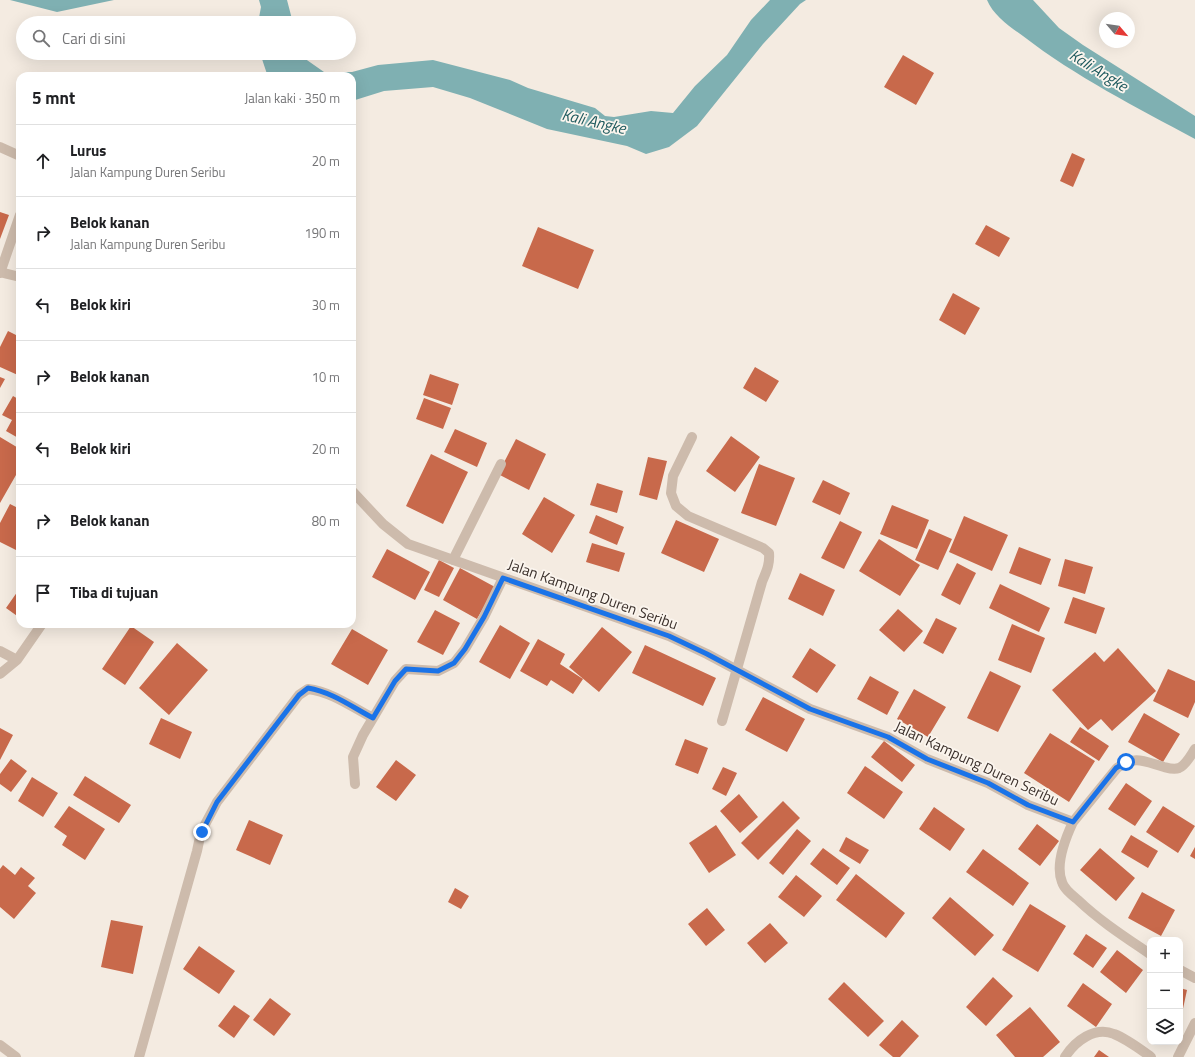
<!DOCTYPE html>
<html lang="id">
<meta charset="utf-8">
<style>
body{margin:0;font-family:"Titillium Web",sans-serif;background:#f6f6f6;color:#202124}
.controls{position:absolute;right:12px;bottom:12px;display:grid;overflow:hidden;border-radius:8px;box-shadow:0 4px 16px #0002}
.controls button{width:36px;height:36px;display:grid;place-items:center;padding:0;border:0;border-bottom:1px solid #e0e0e0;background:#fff;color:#202124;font:20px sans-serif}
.compass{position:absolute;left:1099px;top:12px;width:36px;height:36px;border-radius:50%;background:#fff;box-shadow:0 4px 16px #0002;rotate:119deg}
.stop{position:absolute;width:12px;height:12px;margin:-9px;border:3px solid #1a73e8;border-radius:50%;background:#fff}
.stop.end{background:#1a73e8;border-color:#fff;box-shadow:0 1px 4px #0008}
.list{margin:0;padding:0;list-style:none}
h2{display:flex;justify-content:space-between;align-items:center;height:52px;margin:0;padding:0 16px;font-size:17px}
h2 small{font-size:13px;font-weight:400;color:#757577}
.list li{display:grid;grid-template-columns:26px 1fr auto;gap:12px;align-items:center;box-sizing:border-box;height:72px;padding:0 16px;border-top:1px solid #e0e0e0}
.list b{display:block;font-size:15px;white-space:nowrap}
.list p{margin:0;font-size:13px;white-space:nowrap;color:#757577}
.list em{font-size:13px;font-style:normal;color:#757577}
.icon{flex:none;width:22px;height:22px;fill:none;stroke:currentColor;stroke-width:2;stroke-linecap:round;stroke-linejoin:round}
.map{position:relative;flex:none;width:1195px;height:1057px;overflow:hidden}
.search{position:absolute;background:#fff;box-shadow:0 4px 16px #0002;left:16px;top:16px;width:340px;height:44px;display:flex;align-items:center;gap:10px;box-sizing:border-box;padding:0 14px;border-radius:22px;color:#757577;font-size:15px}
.panel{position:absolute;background:#fff;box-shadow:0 4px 16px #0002;left:16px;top:72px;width:340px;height:556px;border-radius:12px}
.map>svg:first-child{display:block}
.water{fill:#7fb0b2}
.building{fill:#c8694b}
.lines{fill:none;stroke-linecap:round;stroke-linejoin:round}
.minor{stroke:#cdbbac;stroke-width:10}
.route{stroke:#1a73e8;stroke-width:5}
.labels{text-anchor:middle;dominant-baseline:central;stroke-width:3.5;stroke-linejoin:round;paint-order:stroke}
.street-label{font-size:15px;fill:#3b302b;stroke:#fbf5ee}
.water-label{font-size:16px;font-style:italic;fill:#1f5a5e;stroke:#fbf5ee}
</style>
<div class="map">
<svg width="1195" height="1057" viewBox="0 0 1195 1057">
<rect width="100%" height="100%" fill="#f4ebe1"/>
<!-- water -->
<path class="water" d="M10,0H114L57,12Z
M259,0H287L293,23H258L261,7Z
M770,0H806L800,4L763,44L697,126L669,147L646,154L627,146L547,129L470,98L433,87L384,91L352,101V76H269L267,74L260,53H302L304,58L324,72H352L378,65L433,60L510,80L528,88L595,108L605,116L614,117L651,111L673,113L695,86L727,55L751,20Z
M987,0H1033L1059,28L1083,45L1195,116V139C1136,107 1076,77 1023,36C1010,27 993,15 987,0Z"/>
<!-- building -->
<path class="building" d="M903,55L934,73L916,105L884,87Z
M1072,153L1085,159L1073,187L1060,181Z
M0,212L9,215L0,239Z
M986,225L1010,238L999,257L975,244Z
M538,227L594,250L578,289L522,266Z
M953,293L980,308L965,335L939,320Z
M8,331L20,337V376L0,367V347Z
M755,367L779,381L766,402L743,388Z
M430,374L459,384L452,405L423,395Z
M0,377L5,379L0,388Z
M13,396L20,400V439L6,431L12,420L2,415Z
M424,398L451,408L443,429L416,419Z
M455,429L487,443L477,467L444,452Z
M731,436L760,457L735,492L706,471Z
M0,437L20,449V468L0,503Z
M516,439L546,454L529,490L498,474Z
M431,454L468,472L443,524L406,506Z
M648,457L667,461L657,500L639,495Z
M759,464L795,478L776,526L741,513Z
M823,480L850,493L840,515L812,502Z
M597,483L623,491L617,513L590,505Z
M544,497L575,515L552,553L522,534Z
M10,504L20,509V552L0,542V523Z
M892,505L929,520L917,549L880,534Z
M596,515L624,527L617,545L589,533Z
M964,516L1008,535L992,571L949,552Z
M676,520L719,539L704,572L661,553Z
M840,521L862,532L844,569L821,558Z
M929,529L952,539L938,570L915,560Z
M879,539L920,565L900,596L859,571Z
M592,543L625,553L619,572L586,562Z
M1019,547L1051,559L1041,585L1009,573Z
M387,549L430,572L415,600L372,577Z
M1065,559L1093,567L1085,594L1058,586Z
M439,560L454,568L439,597L424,590Z
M957,563L976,573L960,605L941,595Z
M460,568L495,587L477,619L443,600Z
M800,573L835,590L823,616L788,599Z
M1000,584L1050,608L1039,632L989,608Z
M20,588V618L6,608Z
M1073,597L1105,608L1096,634L1064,623Z
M898,609L923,631L904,652L879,630Z
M435,610L460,623L443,655L417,642Z
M936,618L957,628L943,654L923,643Z
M1012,624L1045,638L1031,673L998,660Z
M500,625L530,643L510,679L479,662Z
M131,626L154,642L125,685L102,669Z
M602,627L632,652L599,692L569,667Z
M352,629L388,650L368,685L331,664Z
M538,639L565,654L560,664L583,679L573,694L551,680L547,686L520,671Z
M177,643L208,670L169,715L139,688Z
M645,645L716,678L703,706L632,673Z
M810,648L836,665L817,693L792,677Z
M1118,648L1156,691L1112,731L1101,719L1088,730L1052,690L1095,652L1104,662Z
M1168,669L1195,681V702L1188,718L1153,701Z
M990,671L1021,686L998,732L967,718Z
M870,676L899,692L887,715L857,699Z
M914,689L946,707L928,737L897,719Z
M763,697L805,719L787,752L745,730Z
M1144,713L1180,734L1163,762L1128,742Z
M161,718L192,732L180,759L149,744Z
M1080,727L1109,746L1099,761L1070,742Z
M0,728L13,735L0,760Z
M1050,733L1095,761L1069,802L1024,773Z
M685,739L708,748L698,774L675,765Z
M884,741L915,765L902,782L871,757Z
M11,759L27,771L11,792L0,784V774Z
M396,760L416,775L396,801L376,787Z
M865,766L903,792L884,819L847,793Z
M723,767L737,773L726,796L712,789Z
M85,776L131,805L119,823L73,795Z
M32,777L58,793L43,817L18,801Z
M1126,783L1152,801L1135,826L1108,809Z
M739,794L758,817L740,833L720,811Z
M783,801L800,818L758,860L741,843Z
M69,806L105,829L85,860L62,845L67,836L54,827Z
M1163,806L1195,826L1178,853L1146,832Z
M934,807L965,829L950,851L919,829Z
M249,820L283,835L270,865L236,850Z
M1037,824L1059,841L1040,866L1018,849Z
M716,825L736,855L709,873L689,843Z
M797,829L811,841L783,875L769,863Z
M1131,835L1158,851L1148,868L1121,852Z
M846,837L869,850L860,864L839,851Z
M1195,847V859L1190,856Z
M823,848L850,868L837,885L810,864Z
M1100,848L1135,878L1116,901L1080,870Z
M983,849L1029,883L1013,906L966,872Z
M3,865L15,875L21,867L35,878L28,886L36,893L14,919L0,907V869Z
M856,874L905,913L886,938L836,900Z
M796,875L822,896L804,917L778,897Z
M455,888L469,896L461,909L448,902Z
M1142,892L1175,910L1161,936L1128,918Z
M950,897L994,935L975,956L932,918Z
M1030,904L1066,926L1038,972L1002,950Z
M707,908L725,930L706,946L688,924Z
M111,920L143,926L133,974L101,967Z
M770,923L788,943L765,963L747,943Z
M1086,934L1107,948L1093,968L1073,954Z
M199,946L235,971L219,994L183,969Z
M1117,950L1143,970L1126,993L1100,972Z
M993,977L1013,996L986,1026L966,1007Z
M844,982L884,1021L868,1037L828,999Z
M1083,983L1112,1004L1096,1027L1067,1006Z
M1180,988L1187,990L1181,1018H1180Z
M270,998L291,1014L274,1036L253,1020Z
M234,1005L250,1016L234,1038L218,1026Z
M1030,1007L1060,1042L1043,1057H1015L996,1035Z
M902,1020L919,1036L900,1057H893L879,1045Z
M1099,1050L1109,1057H1094Z"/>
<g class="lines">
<!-- minor -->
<path class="minor" d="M0,147L20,156
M0,272L20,277
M0,273L20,215
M692,437L673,476L671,493L676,506L688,516L763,548L769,553C770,565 766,572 762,582L722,721
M352,491L383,524L408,544L669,636L707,654L810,709L888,737L927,759L988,783L1028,805L1073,822C1066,837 1055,865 1062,882C1064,889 1072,895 1078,900C1100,921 1125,937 1150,954
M453,560L501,464
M0,651L17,660
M0,674L17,660L42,624
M355,784L353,757L363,735L395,681L406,669L438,671L454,663L465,649L484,617L503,578
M1073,822L1117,768C1135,755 1143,761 1164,767C1168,768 1174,770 1179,768C1186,765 1191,755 1195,749
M1180,970L1195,978
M0,1045L16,1057
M139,1057L197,851L201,832L217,802L299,695L308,689C332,692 352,707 373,718
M1065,1057C1075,1041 1095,1026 1114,1034C1127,1039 1140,1049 1151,1057
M1178,1057L1195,1023"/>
</g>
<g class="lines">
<!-- route -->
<path class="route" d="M202,832L217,802L299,695L308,688C332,692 352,707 373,718L395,681L406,669L438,671L454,663L465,649L484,617L503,578L669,636L707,654L810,709L888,737L927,759L988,783L1028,805L1073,822L1116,768L1126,762"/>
</g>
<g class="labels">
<!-- street labels -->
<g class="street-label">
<text transform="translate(593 594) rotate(20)">Jalan Kampung Duren Seribu</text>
<text transform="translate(977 763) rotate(25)">Jalan Kampung Duren Seribu</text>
</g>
<!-- water labels -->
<g class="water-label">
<text transform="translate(1099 70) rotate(32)">Kali Angke</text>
<text transform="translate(594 121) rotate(13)">Kali Angke</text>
</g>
</g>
</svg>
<div class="controls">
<button>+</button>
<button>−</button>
<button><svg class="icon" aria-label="layers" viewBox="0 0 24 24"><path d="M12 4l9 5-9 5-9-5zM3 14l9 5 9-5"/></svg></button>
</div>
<svg class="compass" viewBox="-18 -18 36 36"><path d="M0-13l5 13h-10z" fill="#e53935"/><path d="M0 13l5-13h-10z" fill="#757577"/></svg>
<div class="stop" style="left:1126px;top:762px"></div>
<div class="stop end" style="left:202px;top:832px"></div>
<div class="search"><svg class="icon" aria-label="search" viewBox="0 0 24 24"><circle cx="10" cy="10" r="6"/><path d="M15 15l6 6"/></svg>Cari di sini</div>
<section class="panel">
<h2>5 mnt<small>Jalan kaki · 350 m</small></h2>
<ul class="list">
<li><svg class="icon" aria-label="ahead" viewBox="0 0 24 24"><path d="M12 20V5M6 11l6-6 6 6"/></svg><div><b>Lurus</b><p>Jalan Kampung Duren Seribu</p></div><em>20 m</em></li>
<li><svg class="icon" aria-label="right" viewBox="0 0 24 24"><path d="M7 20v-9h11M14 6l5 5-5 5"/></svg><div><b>Belok kanan</b><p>Jalan Kampung Duren Seribu</p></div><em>190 m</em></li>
<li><svg class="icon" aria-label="left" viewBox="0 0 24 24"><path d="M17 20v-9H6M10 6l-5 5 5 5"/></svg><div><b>Belok kiri</b></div><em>30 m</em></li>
<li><svg class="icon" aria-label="right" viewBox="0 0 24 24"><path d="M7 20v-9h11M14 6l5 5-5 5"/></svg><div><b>Belok kanan</b></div><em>10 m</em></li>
<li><svg class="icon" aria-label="left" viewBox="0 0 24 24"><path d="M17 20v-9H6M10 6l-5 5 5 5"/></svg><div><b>Belok kiri</b></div><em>20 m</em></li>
<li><svg class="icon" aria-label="right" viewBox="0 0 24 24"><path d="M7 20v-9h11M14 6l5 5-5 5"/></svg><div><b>Belok kanan</b></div><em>80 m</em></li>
<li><svg class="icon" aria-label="arrive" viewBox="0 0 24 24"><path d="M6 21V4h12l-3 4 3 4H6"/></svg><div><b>Tiba di tujuan</b></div></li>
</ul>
</section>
</div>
